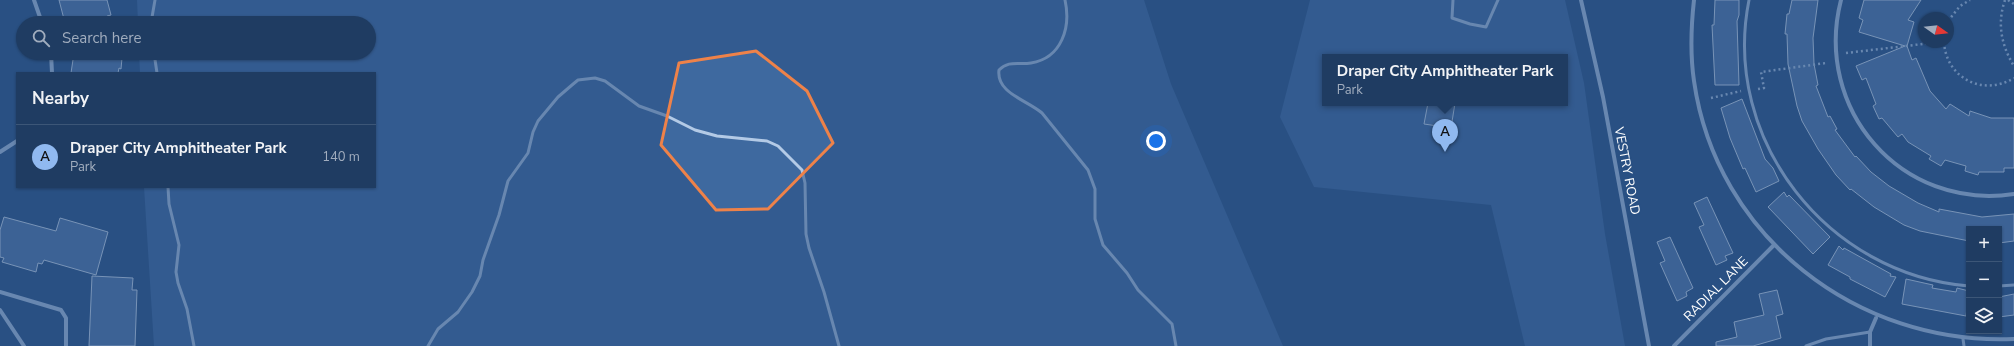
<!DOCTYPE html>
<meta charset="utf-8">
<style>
body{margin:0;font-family:"Nunito Sans",sans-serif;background:#274368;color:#f1f3f6}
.controls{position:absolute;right:12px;bottom:12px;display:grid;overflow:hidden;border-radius:0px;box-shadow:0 1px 3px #0004}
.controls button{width:36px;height:36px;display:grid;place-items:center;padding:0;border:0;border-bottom:1px solid #3c5677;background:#1f3c62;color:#f1f3f6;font:20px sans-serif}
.compass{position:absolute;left:1918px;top:12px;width:36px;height:36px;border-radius:50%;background:#1f3c62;box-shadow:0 1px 3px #0004;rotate:105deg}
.you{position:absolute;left:1156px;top:141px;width:14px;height:14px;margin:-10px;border:3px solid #fff;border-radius:50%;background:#1a73e8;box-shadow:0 0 0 6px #1a73e833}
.badge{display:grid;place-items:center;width:26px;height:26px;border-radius:50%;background:#90b9f0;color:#111;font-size:13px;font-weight:700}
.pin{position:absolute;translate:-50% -33px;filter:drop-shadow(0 1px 2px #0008)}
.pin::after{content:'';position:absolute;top:21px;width:14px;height:12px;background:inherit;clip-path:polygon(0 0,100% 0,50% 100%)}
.popup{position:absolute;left:1322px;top:54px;width:246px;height:52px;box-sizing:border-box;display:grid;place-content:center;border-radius:0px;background:#1f3c62;filter:drop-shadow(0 1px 3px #0005);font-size:13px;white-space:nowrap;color:#a1adbe}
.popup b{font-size:15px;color:#f1f3f6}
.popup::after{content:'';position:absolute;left:50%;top:100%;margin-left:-8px;border:8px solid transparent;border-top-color:#1f3c62}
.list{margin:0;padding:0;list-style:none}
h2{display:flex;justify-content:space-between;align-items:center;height:52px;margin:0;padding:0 16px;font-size:17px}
h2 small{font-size:13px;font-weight:400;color:#a1adbe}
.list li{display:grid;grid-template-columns:26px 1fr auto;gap:12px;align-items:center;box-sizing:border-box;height:64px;padding:0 16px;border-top:1px solid #3c5677}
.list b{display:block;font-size:15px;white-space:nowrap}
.list p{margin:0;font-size:13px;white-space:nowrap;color:#a1adbe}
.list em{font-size:13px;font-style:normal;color:#a1adbe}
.icon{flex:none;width:22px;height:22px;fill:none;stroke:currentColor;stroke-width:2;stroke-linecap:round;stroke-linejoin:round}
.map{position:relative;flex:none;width:2014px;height:346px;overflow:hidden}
.search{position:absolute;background:#1f3c62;box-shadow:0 1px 3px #0004;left:16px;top:16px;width:360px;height:44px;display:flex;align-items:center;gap:10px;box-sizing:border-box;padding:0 14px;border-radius:22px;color:#a1adbe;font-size:15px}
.panel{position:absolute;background:#1f3c62;box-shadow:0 1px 3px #0004;left:16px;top:72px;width:360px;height:116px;border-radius:0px}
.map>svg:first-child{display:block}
.green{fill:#3e699f;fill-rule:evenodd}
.building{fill:#5279ab;stroke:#d6e4f5}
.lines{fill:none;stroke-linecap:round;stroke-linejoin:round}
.path{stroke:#b3cae6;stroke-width:2.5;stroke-dasharray:2 3;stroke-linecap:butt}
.service{stroke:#b3cae6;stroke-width:3}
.minor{stroke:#b3cae6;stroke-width:4}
.marked{fill:none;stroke:#ee8249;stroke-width:3;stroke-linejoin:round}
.labels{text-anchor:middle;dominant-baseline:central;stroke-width:3;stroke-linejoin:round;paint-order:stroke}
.street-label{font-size:13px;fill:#fff;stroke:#295083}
</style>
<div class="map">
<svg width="2014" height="346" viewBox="0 0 2014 346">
<rect width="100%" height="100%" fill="#295083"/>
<!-- green -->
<path class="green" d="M137,0H1144L1171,84L1283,346H154L144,187H375V73H140L139,53H369V23H138Z
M1310,0H1565L1584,83L1605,234L1625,346H1525L1491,205L1314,187L1280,117ZM1325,57H1565V103H1325Z"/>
<!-- building -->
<path class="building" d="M59,0H107L111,15L107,16L109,23H65Z
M1715,0H1739V15L1737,21L1739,85H1715L1712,25H1714Z
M1792,0H1818L1813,38L1814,64L1818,85L1816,86L1828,117L1830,116L1837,129L1835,130L1855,157L1856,156L1871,172L1889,186L1918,203L1939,212V209L1982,217L2014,214V241L1999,243V229H1969V241L1920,231L1904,225L1874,207L1851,189L1850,190L1836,175L1818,149L1802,121L1797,106L1788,64L1787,34H1785L1787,14H1789Z
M1864,0H1921L1908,20L1914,22L1907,46L1912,60L1916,58L1930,91L1946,109L1950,104L1969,116L1970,111L1991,118H2014V168H2004V172H1979L1978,175L1965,171L1966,166L1945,160L1941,166L1929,159L1931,156L1908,142L1902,134L1898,137L1882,118L1879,119L1873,106L1876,104L1866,78L1862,80L1856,66L1905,46L1859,32L1863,20L1859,18Z
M74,53H116V57L122,58L121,69L119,68L118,73H71Z
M1742,99L1765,159L1773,168L1779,181L1756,192L1745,168L1743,169L1730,138L1721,108Z
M1428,103H1455L1451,128L1424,124Z
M1784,192L1787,197L1789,195L1830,237L1813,254L1768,207Z
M1707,197L1733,253L1725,256L1727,260L1716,265L1699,227L1704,225L1694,203Z
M4,217L56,231L60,218L108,232L96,275L44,260L42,264L38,263L36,272L2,262L4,258L0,257V230Z
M1670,237L1693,288L1686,292L1687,296L1677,301L1660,263L1665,261L1657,242Z
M1839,246L1843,250L1844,248L1891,274L1890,276L1896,277L1885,297L1850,279V277L1828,265Z
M92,276L133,278L132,290H137L135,346H89Z
M1906,279L1933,285L1932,288L1956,292L1957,288L1969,291L1966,316L1902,304Z
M1777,290L1783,314L1776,316L1781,338L1753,346H1716V342L1737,337L1734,322L1764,315L1759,294Z
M2014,294V315L1999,317V297Z"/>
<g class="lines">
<!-- path -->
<path class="path" d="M2005,0C1997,23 2001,45 2014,66
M2008,0L2014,4
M1948,21L1960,6L1970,0
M1944,42C1946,78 1983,97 2014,78
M1846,53L1940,42
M1758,89L1764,88L1761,72L1826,63
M1711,98L1741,91"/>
<!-- service -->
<path class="service" d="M1065,0C1071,27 1062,58 1031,63C1018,65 1009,60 999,70C996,93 1027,100 1042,113L1088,170L1095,189V219L1103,245L1127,273L1138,290L1172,324L1176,346
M1453,0L1452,18L1470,24L1486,27L1498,0
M1749,0C1721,140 1828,275 1969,286
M151,23L155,0
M154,53L157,73
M168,187L169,204L179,245L176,272L178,283L187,309L194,346
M1999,286L2014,285
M1963,339L1964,346
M428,346L438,329L458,312L472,292L480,276L483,260L499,215L508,181L528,153L533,132L538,121L558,97L572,85L578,80L595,78L605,81L639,106L667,116L695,130L717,136L767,141L778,146L802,170L805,183L806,234L809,248L824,292L839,346
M1806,346L1826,339L1870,332"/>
<!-- minor -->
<path class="minor" d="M34,0L42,23
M1581,0L1603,97L1649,346
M1694,0C1691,27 1690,54 1694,81C1716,236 1857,346 2014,339
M1841,0C1813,109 1901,211 2014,194
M51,53L52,73
M0,152L17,141
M0,292L61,310L66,318V346
M0,310L24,346
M1674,346L1773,246
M1870,346V332L1876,318"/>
</g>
<!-- marked area -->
<path d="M0 0H2014V346H0ZM756,51L807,91L833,143L768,209L716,210L661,145L679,63Z" fill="#295083" fill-opacity=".55" fill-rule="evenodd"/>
<path class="marked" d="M756,51L807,91L833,143L768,209L716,210L661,145L679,63Z"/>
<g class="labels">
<!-- street labels -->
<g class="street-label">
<text transform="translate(1627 171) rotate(79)">VESTRY ROAD</text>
<text transform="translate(1716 289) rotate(-45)">RADIAL LANE</text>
</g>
</g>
</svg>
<div class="controls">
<button>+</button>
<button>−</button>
<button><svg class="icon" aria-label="layers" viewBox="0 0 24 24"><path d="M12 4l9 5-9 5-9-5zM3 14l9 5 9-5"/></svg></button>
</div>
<svg class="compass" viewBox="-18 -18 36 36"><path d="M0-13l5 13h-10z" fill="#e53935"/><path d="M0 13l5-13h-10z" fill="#a1adbe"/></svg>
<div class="you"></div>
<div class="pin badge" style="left:1445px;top:152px">A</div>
<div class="popup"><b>Draper City Amphitheater Park</b>Park</div>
<div class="search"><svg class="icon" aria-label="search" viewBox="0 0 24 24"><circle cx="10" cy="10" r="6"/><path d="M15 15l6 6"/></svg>Search here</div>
<section class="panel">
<h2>Nearby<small></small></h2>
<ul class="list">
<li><span class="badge">A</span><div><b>Draper City Amphitheater Park</b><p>Park</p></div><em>140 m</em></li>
</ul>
</section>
</div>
